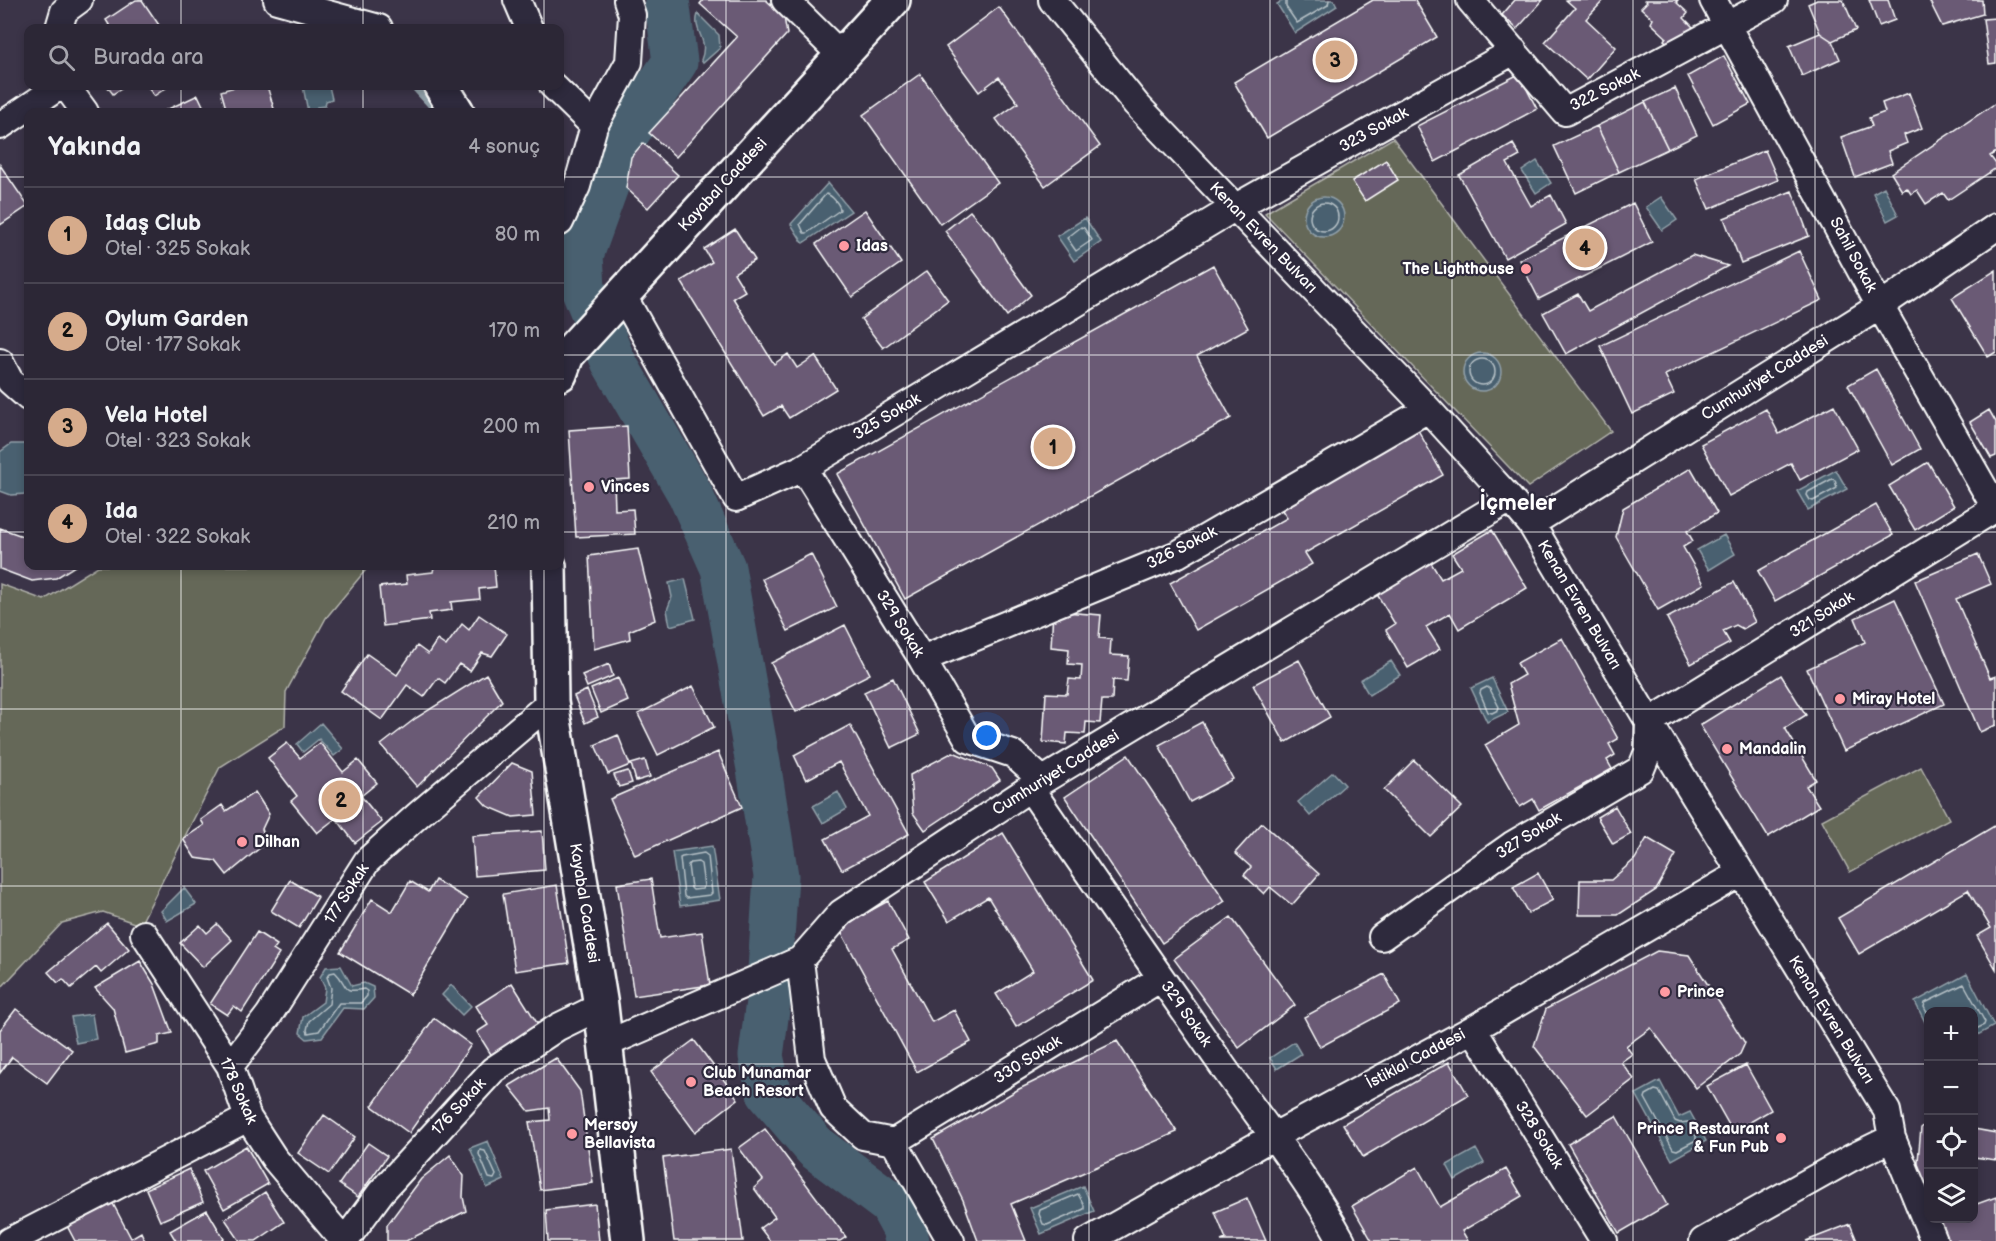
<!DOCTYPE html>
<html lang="tr">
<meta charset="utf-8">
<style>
body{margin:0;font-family:"Balsamiq Sans",sans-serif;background:#342f3e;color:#f1f3f6}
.controls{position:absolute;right:18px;bottom:18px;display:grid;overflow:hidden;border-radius:12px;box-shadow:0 3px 9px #0003}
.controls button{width:54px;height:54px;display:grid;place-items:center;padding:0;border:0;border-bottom:2px solid #484451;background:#2c2736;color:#f1f3f6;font:30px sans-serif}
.you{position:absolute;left:987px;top:736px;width:21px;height:21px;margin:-15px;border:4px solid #fff;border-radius:50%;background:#1a73e8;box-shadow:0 0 0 9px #1a73e833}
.badge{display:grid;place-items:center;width:39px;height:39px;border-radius:50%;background:#d6ab8b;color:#111;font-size:20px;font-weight:700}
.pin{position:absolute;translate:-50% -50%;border:3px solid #fff;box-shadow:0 2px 6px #0006}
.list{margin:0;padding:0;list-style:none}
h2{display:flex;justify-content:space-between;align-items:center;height:78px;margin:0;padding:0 24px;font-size:26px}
h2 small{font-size:20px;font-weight:400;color:#a6a5ad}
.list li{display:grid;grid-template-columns:39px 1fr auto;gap:18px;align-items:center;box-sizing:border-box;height:96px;padding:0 24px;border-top:2px solid #484451}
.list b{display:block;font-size:22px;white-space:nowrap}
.list p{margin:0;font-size:20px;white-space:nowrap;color:#a6a5ad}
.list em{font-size:20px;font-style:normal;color:#a6a5ad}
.icon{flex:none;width:33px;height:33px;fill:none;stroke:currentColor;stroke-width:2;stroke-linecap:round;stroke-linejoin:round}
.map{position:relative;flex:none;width:1996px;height:1241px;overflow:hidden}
.search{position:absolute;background:#2c2736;box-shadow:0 3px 9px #0003;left:24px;top:24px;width:540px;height:66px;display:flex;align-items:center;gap:15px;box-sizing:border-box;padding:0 21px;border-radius:12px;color:#a6a5ad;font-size:22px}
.panel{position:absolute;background:#2c2736;box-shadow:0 3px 9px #0003;left:24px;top:108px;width:540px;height:462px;border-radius:12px}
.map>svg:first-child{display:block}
.green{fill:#656758;stroke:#b2b3ac;stroke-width:1.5}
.water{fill:#486170;stroke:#91a0a9;stroke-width:1.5}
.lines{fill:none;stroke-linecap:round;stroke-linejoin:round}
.shore{stroke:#b6c0c6;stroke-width:1.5}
.stream{stroke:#91a0a9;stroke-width:8}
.river{stroke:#486170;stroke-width:45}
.building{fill:#6a5a75;stroke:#fff;stroke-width:1.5}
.street-casing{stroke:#fff;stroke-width:30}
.secondary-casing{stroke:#fff;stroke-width:38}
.street{stroke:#2f2a3d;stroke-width:26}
.secondary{stroke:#2f2a3d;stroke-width:33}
.grid{fill:none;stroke:#fff;stroke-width:1.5;stroke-opacity:0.55}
.poi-dot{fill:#ff9aa2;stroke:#2f2a3d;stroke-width:2}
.labels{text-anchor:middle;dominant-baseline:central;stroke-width:4.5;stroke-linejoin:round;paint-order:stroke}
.street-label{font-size:16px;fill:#fff;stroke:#2f2a3d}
.poi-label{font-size:16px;font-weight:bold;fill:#fff;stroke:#2f2a3d;text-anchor:start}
.district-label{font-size:22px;font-weight:bold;fill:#fff;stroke:#2f2a3d}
</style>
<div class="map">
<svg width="1996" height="1241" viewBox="0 0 1996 1241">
<rect width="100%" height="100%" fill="#3b3448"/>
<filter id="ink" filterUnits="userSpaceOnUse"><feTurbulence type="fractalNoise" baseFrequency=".0167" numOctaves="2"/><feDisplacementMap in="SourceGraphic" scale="12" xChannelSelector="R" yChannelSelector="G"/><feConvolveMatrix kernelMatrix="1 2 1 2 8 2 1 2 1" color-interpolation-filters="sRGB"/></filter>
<g filter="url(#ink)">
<!-- green -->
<path class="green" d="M1393,138L1611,431L1528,487L1265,213Z
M98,566H369L326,618L286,692L285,726L220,767L140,925L103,912L62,923L0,989V584L44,600Z
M1921,767L1949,819L1850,872L1822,820Z"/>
<!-- water -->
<path class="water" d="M1284,0H1334L1337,6L1295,33L1277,4Z
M698,14L719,35L720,48L703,63L701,60C710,38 692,32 698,14Z
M303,86H329L332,99L326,101L325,106L317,107L318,111L308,112Z
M1537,161L1551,183L1536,193L1522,171Z
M828,183L851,211L803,243L791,224Z
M1884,187L1898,215L1887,221L1873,193Z
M1304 217a20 20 0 1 1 40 0a20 20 0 1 1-40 0Z
M1661,197L1677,220L1662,230L1646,207Z
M1085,218L1101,242L1074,261L1057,236Z
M1463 372a19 19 0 1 1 38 0a19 19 0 1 1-38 0Z
M11,444H28V491L26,494L11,495L0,491V452Z
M1836,470L1847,489L1808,510L1797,491Z
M1724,535L1735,554L1709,570L1697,550Z
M685,579L695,619L670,626L667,610L672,597L669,583Z
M1391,661L1400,675L1369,695L1360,680Z
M1492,678L1508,712L1487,722L1471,688Z
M321,723L343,749L334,756L319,739L303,752L297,744Z
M1333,772L1345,785L1310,816L1298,802Z
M838,792L847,809L823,823L813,806Z
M712,846L720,900L680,906L672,852Z
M184,888L196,904L167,921L161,911Z
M341,966L352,986L364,983L373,987L374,998L364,1009L343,1008L322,1037L307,1039L300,1033L303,1017L323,1002L325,988L320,977L326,967Z
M1967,974L1994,1026L1974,1037V1012H1928V1028L1915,1002Z
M451,985L471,1006L462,1015L442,995Z
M92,1014L96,1039L76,1043L71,1017Z
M1294,1042L1301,1054L1277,1069L1270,1058Z
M1660,1081L1679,1117L1690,1112L1706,1141L1672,1160L1636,1094Z
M488,1141L504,1180L487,1188L470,1148Z
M1476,1149L1484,1163L1455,1180L1447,1165Z
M1083,1186L1094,1211L1041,1234L1030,1208Z"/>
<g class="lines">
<!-- shore -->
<path class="shore" d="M1286,0V7L1297,23L1328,5L1329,0
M826,194C832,195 840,205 840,210L807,233H804L800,224Z
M1310 217a14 14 0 1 1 28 0a14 14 0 1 1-28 0Z
M1081,227L1084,228L1092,240L1076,251L1067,238Z
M1469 372a13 13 0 1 1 26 0a13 13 0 1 1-26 0Z
M1832,479L1835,480L1837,488L1813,501L1810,500L1807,495L1808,492Z
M1487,687L1490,689L1499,707L1498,710L1492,713L1488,712L1480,693L1481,690Z
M704,853L708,856L712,893L710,895L686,898L684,896L680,858L682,857Z
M698,862L701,864L704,886L702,889L693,890L691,888L688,865L690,863Z
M335,972C349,985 340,994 364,989L367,991V996L361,1003H339L319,1031L308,1033L307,1030L309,1021L329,1004L331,988L327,977L330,973Z
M1928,1015L1924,1007L1925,1003L1964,984L1985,1022L1984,1025L1974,1030
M1655,1090L1659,1091L1675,1121L1680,1123L1688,1122L1696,1136V1140L1677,1150L1673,1149L1645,1098L1646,1095Z
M480,1150L485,1151L496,1175L494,1179L489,1178L479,1154Z
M1078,1194L1084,1205V1209L1047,1225L1043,1224L1039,1214L1040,1210Z"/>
<!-- stream -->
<path class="stream" d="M414,86L438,112
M565,256L582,275"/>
<!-- river -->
<path class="river" d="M667,0L675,62L623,139L581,255L583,288L613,361L690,494L723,568L759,769L776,876L768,1002L761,1056L769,1093L816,1148L891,1204L904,1228L907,1241"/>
</g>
<!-- building -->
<path class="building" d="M136,0H142L161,28H111L106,20Z
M703,0H766L784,17L787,34L676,157L649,133L737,37L700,4Z
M1373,0H1415L1437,37L1267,138L1234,82Z
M1515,0H1543L1517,29L1502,15Z
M1566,0H1604L1586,19L1616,47L1587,80L1545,42L1575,8Z
M1645,0H1678L1676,2L1688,13L1684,18L1693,27L1673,48L1664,40L1666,37L1651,23L1653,19L1641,8L1647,2Z
M1817,0H1843L1856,30L1832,41L1820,33L1808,4Z
M1869,0H1888L1895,20L1879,26Z
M1929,0H1982L1983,14L1942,26Z
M999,7L1100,146L1045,186L996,119L1018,103L999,77L979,92L946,47Z
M1996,18V63L1989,64L1983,19Z
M1820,33L1832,41L1840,59L1802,76L1789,46Z
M1724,56L1750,104L1713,124L1688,76Z
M920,74L998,183L940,224L863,115Z
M1519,74L1537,109L1435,162L1417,126Z
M107,86H126L113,94Z
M147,86H169L154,96Z
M238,86H267L275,112H227L221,91Z
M1675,88L1697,135L1668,149L1645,102Z
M1909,93L1922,128L1904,135L1907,143L1888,151L1892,163L1855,177L1841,137L1872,126L1869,118L1885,112L1882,103Z
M198,95L206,112H162Z
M1645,102L1668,149L1619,172L1597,126Z
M1996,103V152L1990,156L1996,164V168L1948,200L1943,193L1926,204L1917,190L1911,194L1907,188L1902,191L1891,173Z
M1597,126L1619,172L1576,193L1554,146Z
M643,143L678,175L648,208L626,188L631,157Z
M1513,144L1520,156L1507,163L1531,206L1551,195L1566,224L1505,258L1459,175Z
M1765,150L1778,180L1709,209L1696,179Z
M1386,160L1398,180L1365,201L1352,181Z
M0,165L28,206L0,225Z
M1792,191L1809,236L1741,263L1724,218Z
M1633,203L1652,242L1539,299L1519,260Z
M865,210L901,263L852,297L816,244Z
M970,211L993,238L1012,269L1031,295L1007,316L945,231Z
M735,229L755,260L734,273L745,291L733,298L774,364L788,354L797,368L815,356L836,389L789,418L781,406L764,416L681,281L712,262L704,249Z
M1799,251L1822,300L1665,375L1674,394L1632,414L1600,346Z
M1692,255L1728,266L1566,354L1543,313L1578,294L1588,311Z
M1213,265L1248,328L1197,356L1231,418L905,599L837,474Z
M1996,270V352L1988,357L1952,298Z
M927,271L948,300L883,348L861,319Z
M1876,369L1920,449L1892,465L1848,385Z
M1834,405L1858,449L1800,480L1791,463L1729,496L1701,444L1766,409L1779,434Z
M1989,410L1996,422V456L1991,458L1970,422Z
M627,426L630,479L614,480L615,510L633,509L635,534L576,537L569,430Z
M1418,430L1443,475L1305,553L1312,564L1196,630L1170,583L1287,518L1280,507Z
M1928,462L1954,506L1915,530L1889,486Z
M1691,468L1717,513L1687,531L1693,541L1683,547L1704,584L1658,610L1616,537L1623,508Z
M1876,505L1893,535L1775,601L1758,571Z
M0,528L28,538V566H75L56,578L32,581L0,569Z
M1492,530L1527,588L1459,629L1450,613L1426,627L1440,649L1408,668L1386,630L1395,624L1375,591L1428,558L1441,579L1461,568L1452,554Z
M638,549L655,620L629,631L630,639L594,649L589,556Z
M811,554L837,607L788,631L762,579Z
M1978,554L1991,584L1956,599L1990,678L1996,676V725L1980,732L1915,581Z
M451,566H494L496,587L479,589L480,599L451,602L452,610L429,613L430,620L383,626L379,587L407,584L406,575L433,572L434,567Z
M1734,582L1755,622L1743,629L1736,625L1723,631L1730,643L1691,664L1667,618Z
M1895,599L1944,704L1844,751L1807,669L1865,642L1855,618Z
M1053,611L1101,615L1099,638L1111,639L1110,655L1129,656L1127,681L1113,680L1112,700H1102L1100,723L1086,722L1085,734L1067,733L1066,744L1043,742L1046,693L1067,694L1069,679L1081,680L1082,665L1068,664L1069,649L1051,647Z
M479,615L507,634L492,656L482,653L470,671L459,664L445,683L438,678L424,697L407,685L382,720L341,691L367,654L397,675L417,646L428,654L437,640L446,646L462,624L469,630Z
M845,625L870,674L796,712L771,663Z
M1562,638L1618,739L1609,744L1615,755L1607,760L1612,769L1539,810L1533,799L1520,807L1485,745L1519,725L1508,684L1524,675L1517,663Z
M1299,660L1330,717L1285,743L1253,685Z
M609,664L613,676L587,687L582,675Z
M486,674L502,701L417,787L381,745L416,718Z
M1781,675L1806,715L1785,728L1816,780L1806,786L1819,806L1768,837L1700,725Z
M618,678L628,701L601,713L591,689Z
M893,678L920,734L891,748L864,692Z
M693,686L714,727L658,755L638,714Z
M587,690L598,717L585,723L574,696Z
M1202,722L1233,779L1190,802L1159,745Z
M850,725L909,834L842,870L825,839L868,816L839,762L806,780L794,755Z
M618,735L630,765L608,774L595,745Z
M287,743L300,758L320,743L343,772L358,760L377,783L361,796L382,822L355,843L336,818L317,833L291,801L297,796L268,758Z
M718,752L742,807L635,855L610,799Z
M953,752L992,768L1000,780L925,830L913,813L910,775Z
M1128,755L1225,901L1162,943L1065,797Z
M645,760L650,777L636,781L631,764Z
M1414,760L1462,807L1431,837L1384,790Z
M512,763L532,771L536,815L513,817L487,806L479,797Z
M628,771L632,783L619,787L614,775Z
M255,792L269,814L262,829L267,842L227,875L216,861L195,858L183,839L204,825L201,820L222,805L226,811Z
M1615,806L1631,834L1613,844L1597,817Z
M1262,823L1319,874L1292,905L1270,887L1264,894L1244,875L1251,867L1235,853Z
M1996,825V969L1977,936L1991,928L1968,890L1859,954L1838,918Z
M542,831L545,870L475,876L472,836Z
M1003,833L1093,980L1016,1027L996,994L1033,971L988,897L949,921L925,882Z
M1647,838L1676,855L1656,890L1618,915H1579L1580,880H1611L1635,859Z
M1538,873L1553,900L1528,913L1513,887Z
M651,879L660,938L702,932L710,985L634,996L617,884Z
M290,880L318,897L299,928L271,911Z
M435,880L467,899L410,995L340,952L372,899L392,912L410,881L428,892Z
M557,885L569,963L515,971L503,894Z
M888,901L909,940L892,949L932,1022L954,1010L971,1042L917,1072L839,928Z
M1231,917L1295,1005L1239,1048L1174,959Z
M107,923L129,949L101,973L96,967L71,988L63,979L58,983L48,972Z
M217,924L232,940L203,967L180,943L200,925L207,933Z
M257,932L277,945L273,950L279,954L242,1012L234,1006L227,1015L210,1004Z
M1657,951L1689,955L1745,1043L1740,1054L1696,1088L1651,1028L1626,1046L1632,1054L1621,1062L1634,1079L1587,1115L1534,1046L1546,1009Z
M140,961L154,984L172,1033L159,1036V1044L125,1053L113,1008L95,988Z
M1384,974L1400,1004L1320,1047L1304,1017Z
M512,983L539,1026L492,1056L477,1032L488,1025L476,1006Z
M16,1009L72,1050L47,1083L12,1057L0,1073V1030Z
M434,1018L471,1045L409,1133L372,1106Z
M694,1040L738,1099L695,1132L651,1072Z
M1117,1041L1177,1132L1011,1204L1026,1241H978L963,1200L933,1139L1019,1089Z
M556,1058L580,1091L593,1183L540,1190L529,1122L550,1120L549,1108L529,1111L509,1086Z
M1449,1062L1468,1095L1363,1157L1343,1124Z
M1746,1065L1771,1110L1733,1132L1707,1086Z
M324,1115L355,1137L329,1174L298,1153Z
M1616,1116L1667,1205L1619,1233L1568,1144Z
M1928,1122V1199L1917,1172L1921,1128Z
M765,1129L846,1237L840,1241H770L760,1228L775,1217L754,1188L763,1180L739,1148Z
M1974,1129L1996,1133V1160L1974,1157Z
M368,1143L387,1156L358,1197L339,1184Z
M246,1146L268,1184L224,1209L203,1171Z
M731,1149L743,1241H674L663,1158Z
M450,1155L464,1176L463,1197L466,1211L406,1241H387V1225L421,1179Z
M1417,1167L1440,1207L1506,1169L1522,1196L1462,1231L1468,1241H1372L1352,1206Z
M189,1169L203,1202L160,1221L146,1189Z
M265,1192L284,1222L256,1241H240L225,1219Z
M1996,1197V1241H1946L1936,1218H1974V1205Z
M110,1198L131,1238L141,1232L145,1241H75L65,1222Z
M1247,1198L1266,1241H1221L1226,1239L1215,1212Z
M595,1204L599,1241H548L546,1210Z
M207,1210L224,1239L221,1241H176L170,1231Z
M1850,1224L1857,1241H1806Z"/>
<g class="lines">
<defs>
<path id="street" d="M277,0L379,28
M517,0L529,28
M785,0L842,56
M1052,0L1136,104L1428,409L1510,499L1531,524L1649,722L1887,1111L1892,1138L1934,1241
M1470,0L1565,112L1774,0
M1713,0L1880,306L1996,509
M59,28L64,11L79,0
M66,86L85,112
M553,86L594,126
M0,126L60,86
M560,222L577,186L594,126L629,62L632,15L627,0
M622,294L736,498L803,468L1234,208L1514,51
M0,362L10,381L28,397
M803,468L922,659L968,739L1013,754L1042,780
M1531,524L1880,306L1996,227
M922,659L1178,554L1428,409
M1030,788C1094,882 1159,975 1224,1068C1264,1125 1309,1180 1342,1241
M144,934L230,1066L248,1118L274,1158L344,1241
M1382,937L1512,845L1641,769L1648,752L1649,722L1996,508
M800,960L812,1059L833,1108L863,1136L894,1142L951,1241
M1473,1029L1604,1241
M606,1044L800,960L841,913L1030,788L1510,499
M230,1066L269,1015L367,861L418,815L551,702
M894,1142L1161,978
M10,1241L248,1118
M345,1241L381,1192L493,1070L558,1027L601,1006
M1088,1241L1274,1136L1473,1029L1741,873
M1703,1241L1851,1158L1892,1138"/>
<path id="secondary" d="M441,86L457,112
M560,374L567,355L893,0
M549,566L551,702L601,1006L628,1241"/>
</defs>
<!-- street casing -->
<use href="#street" class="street-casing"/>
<!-- secondary casing -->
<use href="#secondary" class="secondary-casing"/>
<!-- street -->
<use href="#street" class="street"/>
<!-- secondary -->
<use href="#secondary" class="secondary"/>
</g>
</g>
<!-- grid -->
<path class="grid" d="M181,0V28M363,0V28M544,0V28M726,0V1241M907,0V1241M1089,0V1241M1270,0V1241M1452,0V1241M1633,0V1241M1815,0V1241M181,86V112M363,86V112M544,86V112M0,177H28M560,177H1996M0,355H28M560,355H1996M0,532H28M560,532H1996M181,566V1241M363,566V1241M544,566V1241M0,709H1996M0,886H1996M0,1064H1928M1974,1064H1996"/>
<!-- markers -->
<g class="poi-dot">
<circle cx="844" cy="246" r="6"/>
<circle cx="1526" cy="269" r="6"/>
<circle cx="589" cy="487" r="6"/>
<circle cx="1840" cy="699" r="6"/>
<circle cx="1727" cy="749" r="6"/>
<circle cx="242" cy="842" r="6"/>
<circle cx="1665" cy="992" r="6"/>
<circle cx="691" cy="1082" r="6"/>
<circle cx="572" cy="1134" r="6"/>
<circle cx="1781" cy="1138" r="6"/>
</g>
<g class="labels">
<!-- street labels -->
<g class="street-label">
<text transform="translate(1605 90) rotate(-27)">322 Sokak</text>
<text transform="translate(1374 130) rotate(-29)">323 Sokak</text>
<text transform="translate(723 185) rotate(-47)">Kayabal Caddesi</text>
<text transform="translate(1263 238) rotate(46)">Kenan Evren Bulvarı</text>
<text transform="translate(1853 255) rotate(62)">Sahil Sokak</text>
<text transform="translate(1765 378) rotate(-32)">Cumhuriyet Caddesi</text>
<text transform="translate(887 417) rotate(-31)">325 Sokak</text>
<text transform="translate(1182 548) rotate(-27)">326 Sokak</text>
<text transform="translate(1579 605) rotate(59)">Kenan Evren Bulvarı</text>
<text transform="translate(1822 615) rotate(-32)">321 Sokak</text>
<text transform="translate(900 624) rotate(58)">329 Sokak</text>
<text transform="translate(1056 773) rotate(-32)">Cumhuriyet Caddesi</text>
<text transform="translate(1529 836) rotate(-32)">327 Sokak</text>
<text transform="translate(347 894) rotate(-57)">177 Sokak</text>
<text transform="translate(584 903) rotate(81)">Kayabal Caddesi</text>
<text transform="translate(1186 1014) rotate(55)">329 Sokak</text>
<text transform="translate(1831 1020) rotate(58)">Kenan Evren Bulvarı</text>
<text transform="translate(1416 1059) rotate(-28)">İstiklal Caddesi</text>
<text transform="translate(1028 1060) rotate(-32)">330 Sokak</text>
<text transform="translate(238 1091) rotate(66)">178 Sokak</text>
<text transform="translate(459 1107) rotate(-47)">176 Sokak</text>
<text transform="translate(1539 1135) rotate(58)">328 Sokak</text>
</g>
<!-- poi labels -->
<g class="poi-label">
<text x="856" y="246">Idas</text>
<text x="1514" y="269" text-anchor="end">The Lighthouse</text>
<text x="601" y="487">Vinces</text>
<text x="1852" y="699">Miray Hotel</text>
<text x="1739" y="749">Mandalin</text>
<text x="254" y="842">Dilhan</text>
<text x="1677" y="992">Prince</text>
<text x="703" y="1073">Club Munamar<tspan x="703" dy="18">Beach Resort</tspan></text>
<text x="584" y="1125">Mersoy<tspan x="584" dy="18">Bellavista</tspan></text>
<text x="1769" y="1129" text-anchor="end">Prince Restaurant<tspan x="1769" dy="18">&amp; Fun Pub</tspan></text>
</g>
<!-- district labels -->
<g class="district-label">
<text x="1518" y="503">İçmeler</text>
</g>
</g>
</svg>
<div class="controls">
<button>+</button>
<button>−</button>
<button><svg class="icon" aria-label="locate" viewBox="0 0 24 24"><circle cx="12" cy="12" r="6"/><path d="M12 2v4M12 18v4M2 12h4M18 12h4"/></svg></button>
<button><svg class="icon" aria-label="layers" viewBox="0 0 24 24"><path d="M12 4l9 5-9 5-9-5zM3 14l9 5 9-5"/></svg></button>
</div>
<div class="you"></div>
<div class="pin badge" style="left:1053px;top:447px">1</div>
<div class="pin badge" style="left:341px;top:800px">2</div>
<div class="pin badge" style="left:1335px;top:60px">3</div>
<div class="pin badge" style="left:1585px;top:248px">4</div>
<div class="search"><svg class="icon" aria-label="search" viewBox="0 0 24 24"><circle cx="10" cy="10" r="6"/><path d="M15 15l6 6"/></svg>Burada ara</div>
<section class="panel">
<h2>Yakında<small>4 sonuç</small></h2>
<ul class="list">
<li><span class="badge">1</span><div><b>Idaş Club</b><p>Otel · 325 Sokak</p></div><em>80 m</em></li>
<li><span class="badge">2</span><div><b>Oylum Garden</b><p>Otel · 177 Sokak</p></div><em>170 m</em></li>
<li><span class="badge">3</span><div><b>Vela Hotel</b><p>Otel · 323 Sokak</p></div><em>200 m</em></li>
<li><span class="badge">4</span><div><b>Ida</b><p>Otel · 322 Sokak</p></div><em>210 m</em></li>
</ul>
</section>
</div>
